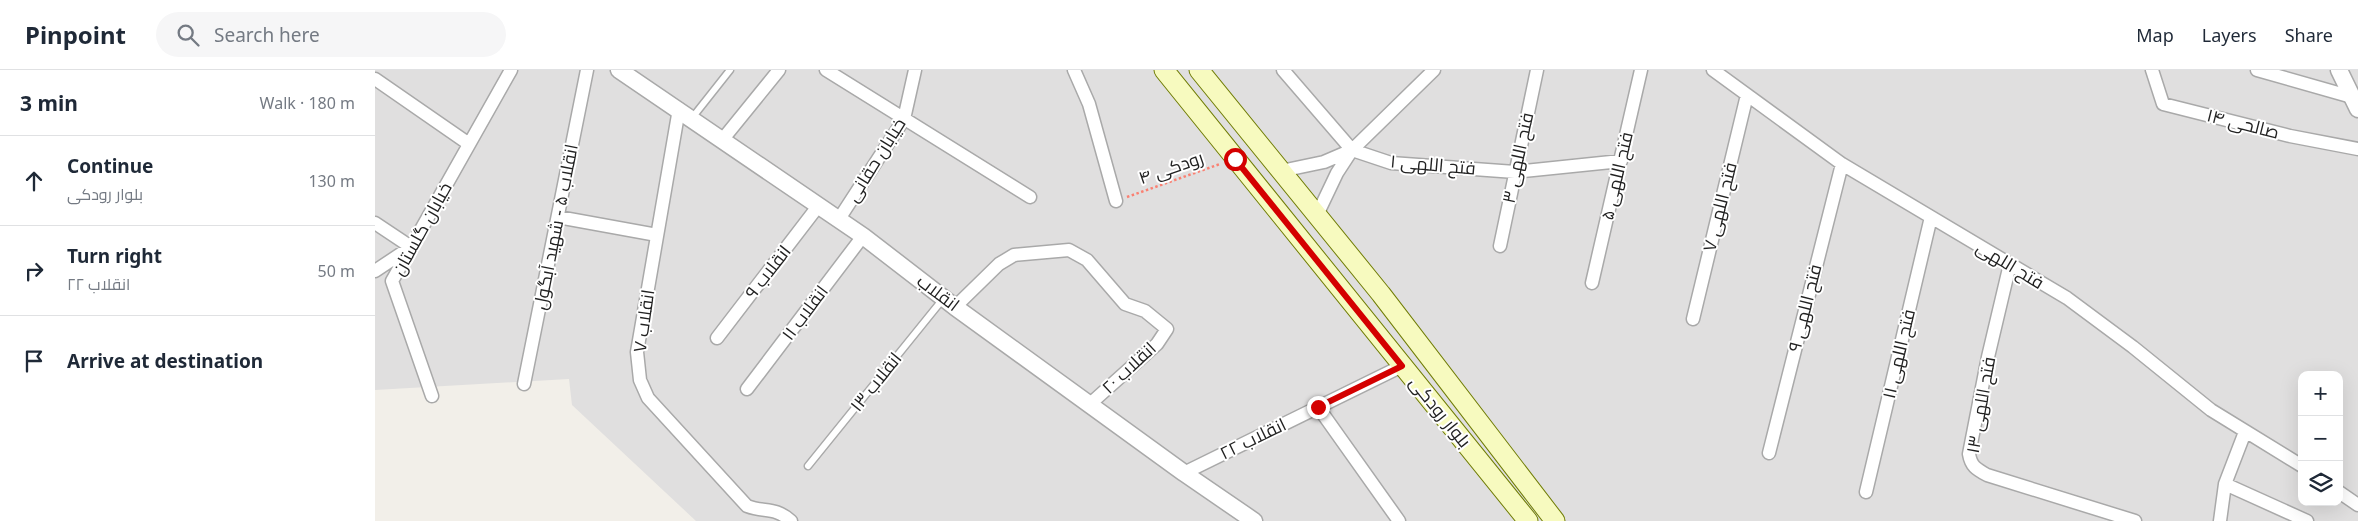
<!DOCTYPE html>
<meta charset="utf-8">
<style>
:root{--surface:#fff;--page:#f6f6f7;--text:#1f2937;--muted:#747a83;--line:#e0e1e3}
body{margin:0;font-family:"Noto Sans",Cairo,sans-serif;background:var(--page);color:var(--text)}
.controls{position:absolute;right:15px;bottom:15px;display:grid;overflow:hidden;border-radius:10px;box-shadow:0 5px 20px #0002}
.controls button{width:45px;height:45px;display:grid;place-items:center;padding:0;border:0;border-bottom:1px solid var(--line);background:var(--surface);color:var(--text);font:25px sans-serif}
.stop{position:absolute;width:15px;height:15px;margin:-11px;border:4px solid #d40000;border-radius:50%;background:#fff}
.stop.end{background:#d40000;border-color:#fff;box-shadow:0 1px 5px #0008}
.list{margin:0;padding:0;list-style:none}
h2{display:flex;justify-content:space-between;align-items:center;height:65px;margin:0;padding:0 20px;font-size:21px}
h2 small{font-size:16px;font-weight:400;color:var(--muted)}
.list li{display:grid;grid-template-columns:32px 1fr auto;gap:15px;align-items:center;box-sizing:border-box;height:90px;padding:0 20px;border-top:1px solid var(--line)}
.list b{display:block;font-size:19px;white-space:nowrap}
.list p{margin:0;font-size:16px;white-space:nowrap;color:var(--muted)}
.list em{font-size:16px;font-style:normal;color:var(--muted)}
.icon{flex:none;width:28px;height:28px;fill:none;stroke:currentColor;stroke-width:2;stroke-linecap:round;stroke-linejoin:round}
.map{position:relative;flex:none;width:1983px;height:451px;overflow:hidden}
header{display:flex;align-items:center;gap:30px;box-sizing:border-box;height:70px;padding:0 25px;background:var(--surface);border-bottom:1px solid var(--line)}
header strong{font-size:24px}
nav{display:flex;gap:28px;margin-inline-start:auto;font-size:18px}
.search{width:350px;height:45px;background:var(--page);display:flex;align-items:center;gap:12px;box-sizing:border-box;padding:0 18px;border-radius:28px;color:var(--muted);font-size:19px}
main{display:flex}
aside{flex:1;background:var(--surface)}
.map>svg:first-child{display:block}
.residential{fill:#e0dfdf;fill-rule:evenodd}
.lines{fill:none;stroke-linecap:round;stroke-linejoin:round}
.service-casing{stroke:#a9a9a9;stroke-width:9}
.minor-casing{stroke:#a9a9a9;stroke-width:15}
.tertiary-casing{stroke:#a9a9a9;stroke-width:19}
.secondary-casing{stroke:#707d05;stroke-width:21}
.path{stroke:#fa8072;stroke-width:2.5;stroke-dasharray:2.5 2.5;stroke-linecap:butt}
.service{stroke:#fff;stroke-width:6}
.minor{stroke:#fff;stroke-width:12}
.tertiary{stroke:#fff;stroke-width:16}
.secondary{stroke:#f7fabf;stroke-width:19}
.route{stroke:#d40000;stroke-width:6}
.labels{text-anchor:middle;stroke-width:4;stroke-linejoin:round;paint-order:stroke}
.street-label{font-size:18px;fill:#222;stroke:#fff}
</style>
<header>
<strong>Pinpoint</strong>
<div class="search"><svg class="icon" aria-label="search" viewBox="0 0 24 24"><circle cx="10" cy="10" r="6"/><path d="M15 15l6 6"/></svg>Search here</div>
<nav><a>Map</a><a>Layers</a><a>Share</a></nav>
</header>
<main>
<aside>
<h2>3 min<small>Walk · 180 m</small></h2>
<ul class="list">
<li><svg class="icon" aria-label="ahead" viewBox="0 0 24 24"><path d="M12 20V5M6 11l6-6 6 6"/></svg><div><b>Continue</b><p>بلوار رودکی</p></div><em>130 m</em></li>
<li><svg class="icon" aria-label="right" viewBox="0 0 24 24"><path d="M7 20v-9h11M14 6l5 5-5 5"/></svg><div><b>Turn right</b><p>انقلاب ۲۲</p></div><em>50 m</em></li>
<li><svg class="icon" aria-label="arrive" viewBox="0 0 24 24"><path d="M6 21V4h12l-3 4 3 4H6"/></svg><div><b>Arrive at destination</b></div></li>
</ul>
</aside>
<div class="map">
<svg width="1983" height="451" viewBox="0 0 1983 451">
<rect width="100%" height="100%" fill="#f2efe9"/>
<path class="residential" d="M0 0H1983V451H321L197 335 194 309 0 320ZM1927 305H1964V432H1927Z"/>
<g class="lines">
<g class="service-casing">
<path id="service" d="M317 48 355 0
M433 396 568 229"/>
</g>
<g class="minor-casing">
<path id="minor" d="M451 0 655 127
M699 0 714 34 741 131
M908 0 977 80
M1338 0 1467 94 1692 228 1758 277 1836 340 1927 396
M1777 0 1788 34 1915 66 1983 79
M1882 0 1977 27
M0 9 94 74
M304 39 262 282 265 310 273 328 372 436C390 443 399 436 416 451
M348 69 404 0
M977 80 1016 93 1140 102 1246 91
M906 101 949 92 977 80
M942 145 962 103 977 80 1059 0
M183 147 282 165
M464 149 529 49 540 0
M0 153 36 177 0 201
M1125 176 1162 0
M1635 194 1613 287 1594 384C1596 396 1601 399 1612 405L1760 451
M1217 213 1266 0
M580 237 624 194 639 185 694 180 712 190 750 234 770 241 792 259 782 274 715 334
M1318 249 1372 25
M342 268 444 135
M149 314 212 0
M372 319 488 166
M57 326 17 211 136 0
M943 337 1024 451
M1394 383 1467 94
M809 403 1027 296
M1850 414 1932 451
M1491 422 1556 147
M1964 422 1983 435
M1845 451 1850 414 1870 362"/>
</g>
<g class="tertiary-casing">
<path id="tertiary" d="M244 0 488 166 580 237 809 403 879 451
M1964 0 1983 39"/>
</g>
<g class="secondary-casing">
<path id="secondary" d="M789 0 1153 451
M824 0 1006 224 1180 451"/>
</g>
<path class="path" d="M752 127 845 94"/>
<use href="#service" class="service"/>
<use href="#minor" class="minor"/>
<use href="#tertiary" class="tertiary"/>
<use href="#secondary" class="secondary"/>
</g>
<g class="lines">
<path class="route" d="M860 89 1027 296 943 337"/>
</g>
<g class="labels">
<g class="street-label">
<text transform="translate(1868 54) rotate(14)" y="6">صالحی ۱۴</text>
<text transform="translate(1143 88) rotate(-78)" y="6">فتح اللهی ۳</text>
<text transform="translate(501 90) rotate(-58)" y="6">خیابان حقانی</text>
<text transform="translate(1058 95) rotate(5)" y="6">فتح اللهی ۱</text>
<text transform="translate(796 98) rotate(-19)" y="6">رودکی ۴</text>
<text transform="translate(1242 106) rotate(-77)" y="6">فتح اللهی ۵</text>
<text transform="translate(1345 137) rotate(-76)" y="6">فتح اللهی ۷</text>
<text transform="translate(181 157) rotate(-79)" y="6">انقلاب ۵ - شهید آبگول</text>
<text transform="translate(47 159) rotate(-61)" y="6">خیابان گلستان</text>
<text transform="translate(1635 195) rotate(31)" y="6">فتح اللهی</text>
<text transform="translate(393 202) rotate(-52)" y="6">انقلاب ۹</text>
<text transform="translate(563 223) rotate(37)" y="6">انقلاب</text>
<text transform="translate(1430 238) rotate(-76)" y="6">فتح اللهی ۹</text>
<text transform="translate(430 243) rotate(-53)" y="6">انقلاب ۱۱</text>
<text transform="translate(269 251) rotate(-82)" y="6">انقلاب ۷</text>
<text transform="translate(1524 284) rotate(-77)" y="6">فتح اللهی ۱۱</text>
<text transform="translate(754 298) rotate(-43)" y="6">انقلاب ۲۰</text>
<text transform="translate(501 312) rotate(-51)" y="6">انقلاب ۱۳</text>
<text transform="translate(1606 335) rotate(-80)" y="6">فتح اللهی ۱۳</text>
<text transform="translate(1065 342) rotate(51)" y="6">بلوار رودکی</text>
<text transform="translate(878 369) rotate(-26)" y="6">انقلاب ۲۲</text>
</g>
</g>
</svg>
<div class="controls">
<button>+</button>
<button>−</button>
<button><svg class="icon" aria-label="layers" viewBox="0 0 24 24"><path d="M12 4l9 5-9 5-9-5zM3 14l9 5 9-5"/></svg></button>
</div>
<div class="stop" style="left:860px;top:89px"></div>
<div class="stop end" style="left:943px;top:337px"></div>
</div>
</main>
